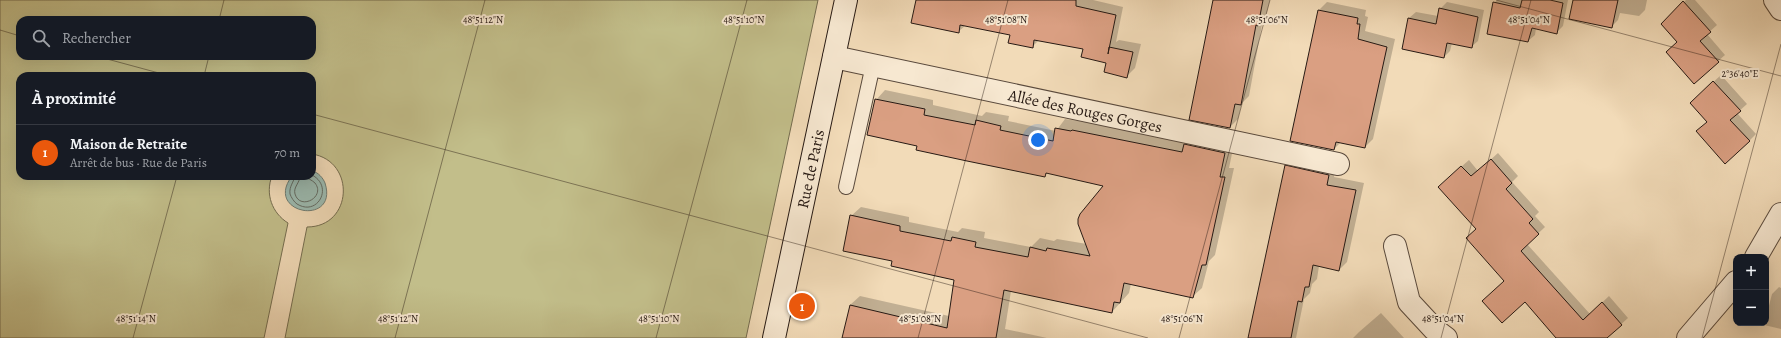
<!DOCTYPE html>
<html lang="fr">
<meta charset="utf-8">
<style>
:root{--surface:#171b24;--page:#242831;--text:#f1f3f6;--muted:#9ea1a6;--line:#363941;--accent:#ea580c}
body{margin:0;font-family:Alegreya,serif;background:var(--page);color:var(--text)}
.controls{position:absolute;right:12px;bottom:12px;display:grid;overflow:hidden;border-radius:8px;box-shadow:0 4px 16px #0002}
.controls button{width:36px;height:36px;display:grid;place-items:center;padding:0;border:0;border-bottom:1px solid var(--line);background:var(--surface);color:var(--text);font:20px sans-serif}
.you{position:absolute;left:1038px;top:140px;width:14px;height:14px;margin:-10px;border:3px solid #fff;border-radius:50%;background:#1a73e8;box-shadow:0 0 0 6px #1a73e833}
.badge{display:grid;place-items:center;width:26px;height:26px;border-radius:50%;background:var(--accent);color:#fff;font-size:13px;font-weight:700}
.pin{position:absolute;translate:-50% -50%;border:2px solid #fff;box-shadow:0 1px 4px #0006}
.list{margin:0;padding:0;list-style:none}
h2{display:flex;justify-content:space-between;align-items:center;height:52px;margin:0;padding:0 16px;font-size:17px}
h2 small{font-size:13px;font-weight:400;color:var(--muted)}
.list li{display:grid;grid-template-columns:26px 1fr auto;gap:12px;align-items:center;box-sizing:border-box;height:56px;padding:0 16px;border-top:1px solid var(--line)}
.list b{display:block;font-size:15px;white-space:nowrap}
.list p{margin:0;font-size:13px;white-space:nowrap;color:var(--muted)}
.list em{font-size:13px;font-style:normal;color:var(--muted)}
.icon{flex:none;width:22px;height:22px;fill:none;stroke:currentColor;stroke-width:2;stroke-linecap:round;stroke-linejoin:round}
.map{position:relative;flex:none;width:1781px;height:338px;overflow:hidden}
.search{position:absolute;background:var(--surface);box-shadow:0 4px 16px #0002;left:16px;top:16px;width:300px;height:44px;display:flex;align-items:center;gap:10px;box-sizing:border-box;padding:0 14px;border-radius:12px;color:var(--muted);font-size:15px}
.panel{position:absolute;background:var(--surface);box-shadow:0 4px 16px #0002;left:16px;top:72px;width:300px;height:108px;border-radius:12px}
.map>svg:first-child{display:block}
.green{fill:#c2be8a;stroke:#746c4f;fill-rule:evenodd}
.water{fill:#9bbbb2;stroke:#6d7b73}
.shadow{fill:#0003}
.lines{fill:none;stroke-linecap:round;stroke-linejoin:round}
.shore{stroke:#616a63;stroke-width:1}
.building{fill:#da9f82;stroke:#271a14}
.lane-casing{stroke:#5a4a3d;stroke-width:16}
.street-casing{stroke:#5a4a3d;stroke-width:24}
.secondary-casing{stroke:#271a14;stroke-width:24}
.lane{stroke:#f7e8d1;stroke-width:14}
.street{stroke:#f7e8d1;stroke-width:22}
.secondary{stroke:#f7e8d1;stroke-width:22}
.ticks{fill:none;stroke:#271a14;stroke-width:1;stroke-opacity:0.45}
.labels{text-anchor:middle;stroke-width:4;stroke-linejoin:round;paint-order:stroke}
.street-label{font-size:16px;fill:#271a14;stroke:#f7e8d1}
.ticks-label{font-size:10px;text-anchor:middle;fill:#271a14;stroke:#f7e8d1;stroke-width:4;stroke-linejoin:round;paint-order:stroke}
</style>
<div class="map">
<svg width="1781" height="338" viewBox="0 0 1781 338">
<rect width="100%" height="100%" fill="#f2dbb8"/>
<filter id="stains"><feTurbulence type="fractalNoise" baseFrequency=".005" numOctaves="4"/><feColorMatrix values="0 0 0 0 .2 0 0 0 0 .09 0 0 0 0 .02 0 0 0 .5 -.17"/></filter>
<radialGradient id="worn" r=".72"><stop offset=".6" stop-color="#630" stop-opacity="0"/><stop offset="1" stop-color="#630" stop-opacity=".3"/></radialGradient>
<path class="green" d="M0 0H818L746 338H285L307 227C353 227 356 161 312 154V76H20V176H272C265 194 272 213 288 223L264 338H0ZM20 20H312V56H20Z"/>
<path class="water" d="M312 171C318 172 323 178 325 183 339 227 263 214 292 176H312Z"/>
<path class="shadow" d="M917 0H1093L1123 7 1116 42 1119 40 1141 44 1135 68 1127 76 1107 62 1084 49 1039 40 1032 47 1011 34 966 25 958 32Z
M1214 0H1270L1266 16 1263 19 1249 96 1242 103 1238 119 1230 127Z
M1497 0H1568L1563 26 1556 33 1536 28 1535 35 1528 41 1494 3Z
M1574 0H1647L1645 10 1639 16 1620 13 1618 20 1611 27Z
M1686 0H1695L1717 25 1707 34 1725 55 1718 61 1678 42 1662 24Z
M1327 2 1366 10 1365 16 1368 17 1365 31 1395 39 1373 139 1365 147 1341 142 1334 149 1319 10Z
M1447 2 1484 10 1478 41 1471 47 1452 43 1450 51 1444 57 1409 18 1416 12 1438 16 1440 9Z
M1721 75 1747 104 1737 113 1756 134 1749 141 1708 121 1698 96Z
M885 90 933 100V105L982 116 986 112 1009 116 1008 121 1056 131 1065 119 1234 144 1229 168H1234L1215 255 1209 261 1202 288 1192 297 1131 284 1129 293 1112 312 1011 291 1005 329 1047 338H843L850 305 860 296 949 316 955 279 893 261 851 216 861 207 909 217V222L958 232 962 228 985 232 984 238 1031 247 1040 238 1054 241 1057 239 1087 244 1105 185 1048 172 1045 175 918 145 876 100Z
M1498 153 1518 176 1512 182 1539 212 1535 216 1545 227 1527 244 1590 314 1609 296 1628 318 1606 338H1557L1525 301 1505 281 1476 229 1446 180 1469 160 1478 171Z
M1293 158 1336 167 1334 177 1364 183 1347 262 1339 270 1319 266 1317 279 1312 284 1310 293 1304 299 1296 338H1249L1286 166Z
M1779 287 1781 288V329L1764 325 1772 294Z
M1381 313 1404 338H1353L1359 332Z"/>
<g class="lines">
<path class="shore" d="M295 176C294 182 289 186 290 194 291 197 294 202 297 204 318 217 334 186 312 175
M300 176C300 183 293 187 295 194 300 211 326 197 315 183 312 180 308 179 305 176"/>
</g>
<path class="building" d="M916 0H1076V6L1116 15 1108 54 1109 47 1133 52 1127 78 1104 72 1106 63 1081 57 1083 49 1034 40 1033 48 1008 43 1010 35 960 25 959 33 911 23Z
M1213 0H1263L1258 26 1256 25 1241 105 1235 104 1230 128 1189 120Z
M1522 0H1550L1563 3 1557 34 1532 28 1528 42 1487 34 1493 2 1520 8Z
M1573 0H1618L1612 28 1569 19Z
M1683 1 1711 32 1700 41 1719 62 1694 84 1666 52 1677 42 1661 24Z
M1439 8 1478 17 1472 48 1447 43 1444 58 1402 49 1408 18 1436 24Z
M1318 10 1358 18 1357 24H1360L1358 39 1387 47 1365 148 1336 142 1334 150 1290 141Z
M1713 81 1741 111 1730 120 1750 141 1725 164 1696 131 1707 122 1690 103Z
M875 99 925 109 924 115 975 125 976 120 1001 126 1000 130 1053 141 1055 128 1071 131 1072 130 1182 152 1184 144 1225 153 1220 177H1225L1206 265H1202L1193 298 1124 283 1120 303 1114 302 1112 313 1004 290 996 338H842L850 305 947 328 954 280 891 266 892 261 843 251 850 215 900 226V231L951 241 952 237 976 242 975 247 1028 257 1030 247 1046 251 1047 248 1090 256 1078 224V219L1080 214 1103 186 1046 173 1045 177 967 161 916 150 917 146 867 135Z
M1491 159 1512 183 1506 189 1533 219 1529 223 1539 234 1521 251 1583 320 1602 302 1622 325 1607 338H1556L1525 302 1502 323 1482 301 1504 281 1466 238 1476 229 1438 187 1461 166 1471 176Z
M1285 165 1329 175 1327 185 1356 190 1339 271 1313 265 1309 287H1305L1302 302 1298 301 1291 338H1248Z"/>
<g class="lines">
<g class="lane-casing">
<path id="lane" d="M846 187 873 65"/>
</g>
<g class="street-casing">
<g id="street">
<path d="M1775 0 1781 9"/>
<path id="s1" d="M834 57 1338 164"/>
<path d="M1395 246 1409 302 1434 329 1446 338"/>
<path d="M1756 257 1781 214"/>
<path d="M1688 338 1736 282"/>
</g>
</g>
<g class="secondary-casing">
<g id="secondary">
<path id="s2" d="M774 338 846 0"/>
</g>
</g>
<use href="#lane" class="lane"/>
<use href="#street" class="street"/>
<use href="#secondary" class="secondary"/>
</g>
<path class="ticks" d="M1496 0 1781 76M219 20 224 0M0 30 20 36M96 56 170 76M204 76 209 56M312 114 1148 338M133 338 177 176M395 338 485 0M656 338 747 0M918 338 1008 0M1179 338 1270 0M1441 338 1531 0M1702 338 1781 44"/>
<g class="labels">
<g class="street-label">
<text dy="6" stroke="none"><textPath href="#s1" startOffset="257">Allée des Rouges Gorges</textPath></text>
<text dy="6" stroke="none"><textPath href="#s2" startOffset="173">Rue de Paris</textPath></text>
</g>
</g>
<g class="ticks-label">
<text x="483" y="23">48°51'12"N</text>
<text x="744" y="23">48°51'10"N</text>
<text x="1006" y="23">48°51'08"N</text>
<text x="1267" y="23">48°51'06"N</text>
<text x="1529" y="23">48°51'04"N</text>
<text x="1740" y="77">2°36'40"E</text>
<text x="136" y="322">48°51'14"N</text>
<text x="398" y="322">48°51'12"N</text>
<text x="659" y="322">48°51'10"N</text>
<text x="920" y="322">48°51'08"N</text>
<text x="1182" y="322">48°51'06"N</text>
<text x="1443" y="322">48°51'04"N</text>
</g>
<rect width="100%" height="100%" filter="url(#stains)"/>
<rect width="100%" height="100%" fill="url(#worn)"/>
</svg>
<div class="controls">
<button>+</button>
<button>−</button>
</div>
<div class="you"></div>
<div class="pin badge" style="left:802px;top:306px">1</div>
<div class="search"><svg class="icon" aria-label="search" viewBox="0 0 24 24"><circle cx="10" cy="10" r="6"/><path d="M15 15l6 6"/></svg>Rechercher</div>
<section class="panel">
<h2>À proximité<small></small></h2>
<ul class="list">
<li><span class="badge">1</span><div><b>Maison de Retraite</b><p>Arrêt de bus · Rue de Paris</p></div><em>70 m</em></li>
</ul>
</section>
</div>
